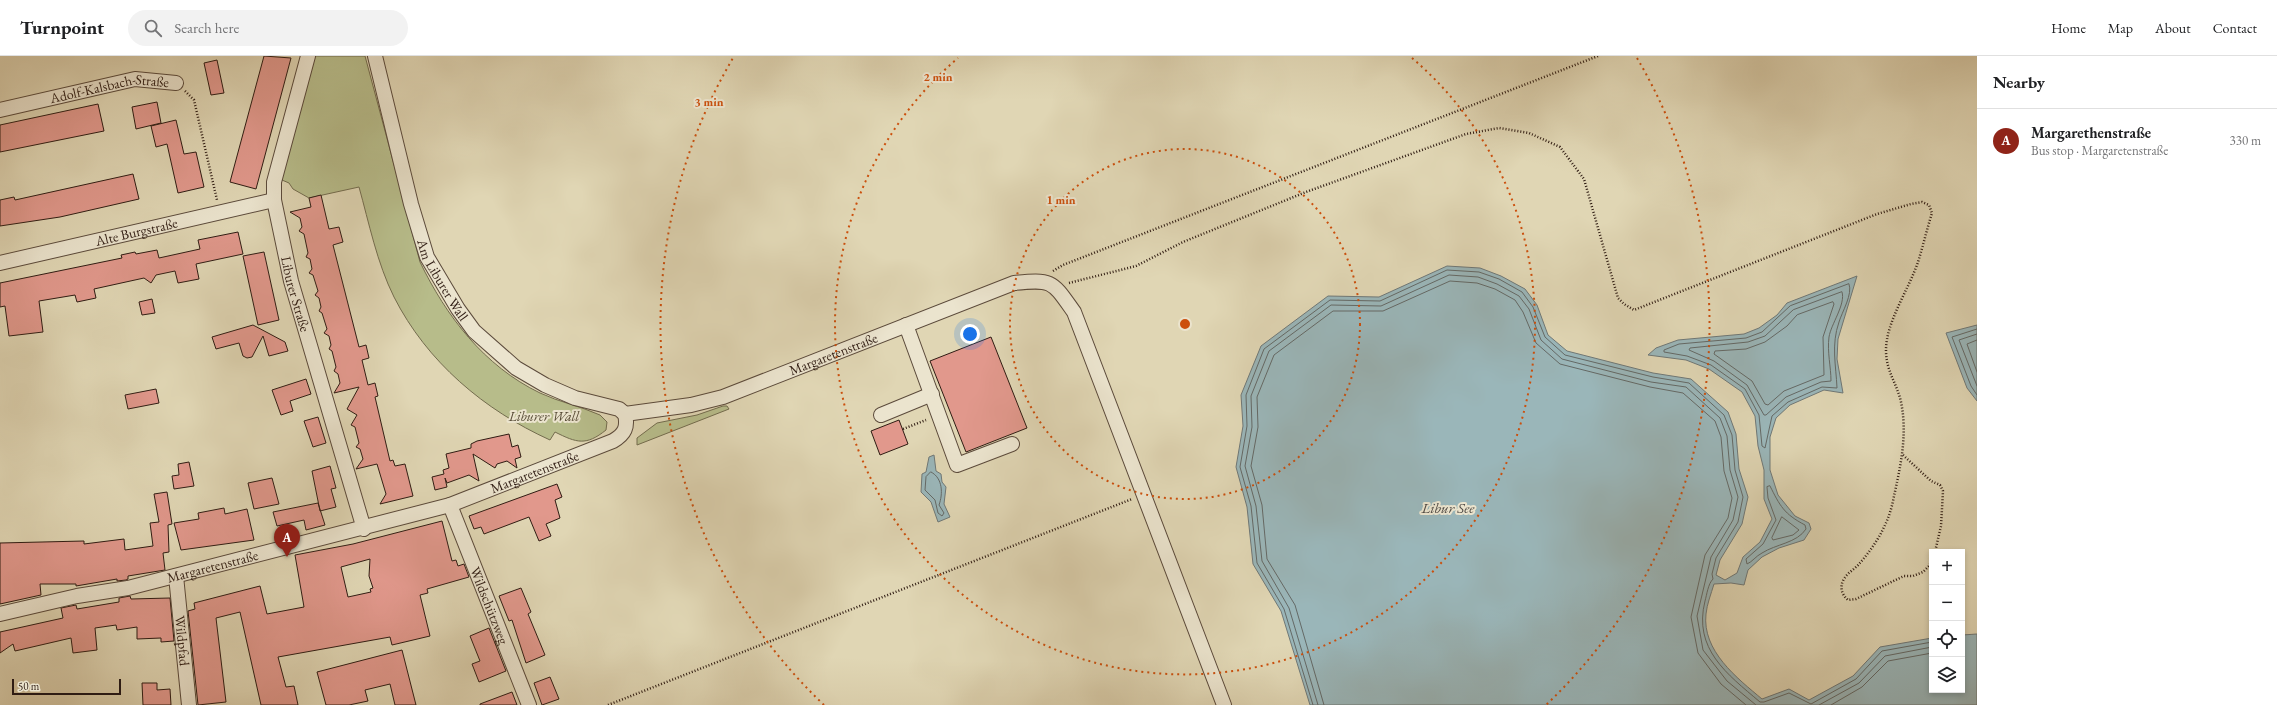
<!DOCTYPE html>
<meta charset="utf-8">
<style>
:root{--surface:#fff;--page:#f2f2f2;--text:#202124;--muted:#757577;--line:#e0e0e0;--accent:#8f2418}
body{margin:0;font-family:"EB Garamond",serif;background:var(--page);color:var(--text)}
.controls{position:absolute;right:12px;bottom:12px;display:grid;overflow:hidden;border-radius:0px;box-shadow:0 2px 6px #0003}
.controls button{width:36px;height:36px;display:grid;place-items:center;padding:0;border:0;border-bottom:1px solid var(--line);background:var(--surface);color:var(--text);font:20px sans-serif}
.scale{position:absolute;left:12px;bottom:10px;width:109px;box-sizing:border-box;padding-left:4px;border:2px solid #2f1c13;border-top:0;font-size:11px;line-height:14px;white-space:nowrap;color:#2f1c13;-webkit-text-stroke:3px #ebe4ce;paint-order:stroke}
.you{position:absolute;left:970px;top:278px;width:14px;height:14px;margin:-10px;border:3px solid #fff;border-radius:50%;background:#1a73e8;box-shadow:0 0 0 6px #1a73e833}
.badge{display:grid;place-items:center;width:26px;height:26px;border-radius:50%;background:var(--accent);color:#fff;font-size:13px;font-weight:700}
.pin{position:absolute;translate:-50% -33px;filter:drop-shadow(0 1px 2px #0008)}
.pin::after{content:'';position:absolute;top:21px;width:14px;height:12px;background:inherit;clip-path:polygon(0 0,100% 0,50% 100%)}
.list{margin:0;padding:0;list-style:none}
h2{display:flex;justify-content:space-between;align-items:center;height:52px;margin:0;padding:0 16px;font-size:17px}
h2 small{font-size:13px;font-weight:400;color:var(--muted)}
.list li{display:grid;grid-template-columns:26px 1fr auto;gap:12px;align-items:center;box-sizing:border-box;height:64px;padding:0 16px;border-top:1px solid var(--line)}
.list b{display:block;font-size:15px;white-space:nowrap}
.list p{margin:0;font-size:13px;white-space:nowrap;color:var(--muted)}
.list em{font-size:13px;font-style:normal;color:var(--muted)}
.icon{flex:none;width:22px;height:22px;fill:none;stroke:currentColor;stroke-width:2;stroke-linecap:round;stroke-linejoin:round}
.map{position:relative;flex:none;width:1977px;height:649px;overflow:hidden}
header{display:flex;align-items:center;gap:24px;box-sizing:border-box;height:56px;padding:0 20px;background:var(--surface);border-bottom:1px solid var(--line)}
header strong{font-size:19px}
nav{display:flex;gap:22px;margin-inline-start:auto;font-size:14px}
.search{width:280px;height:36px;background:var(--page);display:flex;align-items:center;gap:10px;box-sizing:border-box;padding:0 14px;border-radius:22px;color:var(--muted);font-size:15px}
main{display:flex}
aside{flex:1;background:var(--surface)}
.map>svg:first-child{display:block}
.green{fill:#b7bc8a;stroke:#736c4e}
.water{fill:#9ab6b9;stroke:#6f7877}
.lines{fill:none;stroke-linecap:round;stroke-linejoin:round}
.shore{stroke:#646966;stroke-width:1}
.building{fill:#e1988c;stroke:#2f1c13;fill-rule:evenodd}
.minor-casing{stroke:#5b4a3b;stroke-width:16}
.path{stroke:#2f1c13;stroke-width:2.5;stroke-dasharray:1 2;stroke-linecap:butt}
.minor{stroke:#ebe4ce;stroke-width:14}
.ring{fill:none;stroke:#cc500d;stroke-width:2;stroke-dasharray:2 4}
.labels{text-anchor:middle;stroke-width:4;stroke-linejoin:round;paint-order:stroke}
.street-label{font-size:14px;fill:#2f1c13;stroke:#ebe4ce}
.park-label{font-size:14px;font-style:italic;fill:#584c37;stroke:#ebe4ce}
.water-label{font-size:15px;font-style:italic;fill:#4f4a45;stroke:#ebe4ce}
.centre{fill:#cc500d;stroke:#ebe4ce;stroke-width:2}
.ring-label{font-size:12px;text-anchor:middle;font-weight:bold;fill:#cc500d;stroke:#ebe4ce;stroke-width:4;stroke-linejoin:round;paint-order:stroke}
</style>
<header>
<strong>Turnpoint</strong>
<div class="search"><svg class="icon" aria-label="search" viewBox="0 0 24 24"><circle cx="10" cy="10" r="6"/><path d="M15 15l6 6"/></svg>Search here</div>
<nav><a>Home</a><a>Map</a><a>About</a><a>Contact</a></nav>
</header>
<main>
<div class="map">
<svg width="1977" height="649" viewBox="0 0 1977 649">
<rect width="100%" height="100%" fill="#e0d6b4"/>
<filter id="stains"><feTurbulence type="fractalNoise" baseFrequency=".005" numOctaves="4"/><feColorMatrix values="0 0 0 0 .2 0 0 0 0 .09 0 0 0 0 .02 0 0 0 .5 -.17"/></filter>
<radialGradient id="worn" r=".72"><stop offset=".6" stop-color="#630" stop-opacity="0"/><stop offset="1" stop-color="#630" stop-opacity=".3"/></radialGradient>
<path class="green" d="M314 0H365L420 206C446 260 484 310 540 337 559 346 580 350 600 359L607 366 606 374C586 390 577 387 555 376L550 384C484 354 427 306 394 241 377 207 369 167 359 131L309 142 293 133 289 127 282 124V118Z
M723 350H727L729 353 637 389V382L657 367 697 359Z"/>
<path class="water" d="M1447 210 1480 212 1501 220 1525 233 1537 249 1548 279 1567 295 1653 317 1691 323 1728 356 1736 378 1739 413 1748 441 1742 468 1720 504 1716 519 1725 524 1737 517 1743 501 1760 486 1772 463 1764 443V414L1758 390 1755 360 1742 336 1709 313 1686 304 1648 299 1656 292 1678 284 1744 278 1759 272 1777 259 1787 247 1857 220 1838 283 1837 303 1843 337 1824 334 1790 349 1776 362 1770 381V414L1778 439 1795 460 1809 467 1811 473 1804 484 1779 492 1762 501 1748 514 1744 529 1731 527 1714 528C1711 538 1707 548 1706 558 1702 595 1737 622 1762 643L1789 633 1809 644 1853 620 1880 591 1932 582V634H1962V579L1977 578V649H1310L1281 555 1253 508 1247 451 1236 411 1243 370 1241 339 1261 290 1328 240 1379 241Z
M1977 269V345L1967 332 1946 277Z
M934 399 936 415 941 418 942 426 946 431 944 448 950 461 938 466 931 446 921 436 922 418 926 416 929 401Z"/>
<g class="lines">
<path class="shore" d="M1849 228C1853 238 1842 256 1839 266 1831 289 1836 309 1837 332L1822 331 1788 346 1772 360 1765 392 1762 390 1759 359 1745 333 1711 309 1687 300 1664 296V294L1679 288 1746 282 1762 276 1790 250Z
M1842 236C1846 248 1831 268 1829 281 1827 296 1831 311 1831 325L1821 326 1786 341 1766 359H1764L1747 329 1714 305 1689 294 1690 292 1748 286 1765 280 1793 254Z
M1833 246 1834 248 1823 281 1824 319 1784 335 1768 349 1765 348 1752 325 1714 298 1715 295 1746 293 1765 286 1787 270 1797 259Z
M1977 273 1952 281 1971 330 1977 339
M1977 278 1959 284 1977 330
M1977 284 1967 288 1977 316
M931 416C943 422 943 438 939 449L944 457 942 460 938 457 935 444 925 434 926 421Z
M1770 430C1780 450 1784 458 1805 469L1806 473C1797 487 1776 488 1762 497 1756 500 1752 506 1747 508L1746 503 1763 488 1776 464 1768 442 1767 431Z
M1782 461 1799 474 1793 479 1773 484 1772 482Z
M1313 649 1284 553 1257 507 1251 450 1240 411 1247 370 1246 339 1264 293 1330 244 1380 245 1447 214 1479 216 1499 223 1522 236 1533 251 1545 281 1565 299 1653 321 1689 327 1724 359 1732 379 1735 414 1743 441 1738 466 1716 502 1712 518 1713 523C1708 528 1707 538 1705 545 1693 593 1727 618 1760 646H1764L1789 637 1811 648 1856 623 1882 595 1932 586
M1318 649 1289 552 1262 505 1256 450 1245 410 1252 371 1251 340 1269 295 1331 249 1381 250 1449 219 1478 221 1497 228 1519 240 1529 253 1541 284 1562 303 1651 326 1686 331 1720 362 1727 380 1730 414 1738 441 1733 464 1711 501 1697 560 1703 594 1727 625 1756 649
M1324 649 1295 549 1267 503 1262 449 1251 410 1258 371 1257 341 1274 299 1333 255H1383L1450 225 1477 227 1495 233 1515 244 1523 256 1536 287 1560 308 1650 331 1683 337 1715 365 1721 381 1724 415 1732 442 1728 462 1705 499 1691 561 1698 597 1721 628 1746 649
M1819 649 1859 627 1885 600 1932 591
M1831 649 1862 631 1888 605 1932 597"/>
</g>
<path class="building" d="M264 0 291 2 256 133 230 126Z
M217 4 224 37 211 39 204 7Z
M157 46 161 67 136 73 132 51Z
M98 48 104 75 0 96V69Z
M176 64 184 98 196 96 204 131 178 137 167 88 156 91 151 70Z
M133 118 139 143 60 161 0 170V144L14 141 15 144Z
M321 139 329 173 339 171 343 186 333 189 359 291 366 289 369 302 362 304 368 329 375 327 378 340 375 341 390 405 393 404 395 410 405 408 413 440 380 448 386 438 377 408 356 413 363 403 360 393 356 391 359 387 355 371 351 369 357 359 347 353 359 331 334 337 340 327 338 318 334 315 336 311 332 295 329 293 331 289 329 280 324 277 327 273 322 257 319 255 321 251 319 242 315 239 318 235 313 219 309 217 312 213 310 203 306 201 308 197 304 178 299 175 302 171 300 162 290 156 311 151 309 142Z
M238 176 243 198 196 208 199 223 178 227 175 215 156 219 151 227 144 222 94 233 96 242 77 246 75 239 39 245 43 276 9 280 5 250 0 251V227L122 202 121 199 135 196 136 198 157 194 159 202 200 193 198 184Z
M264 196 279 264 258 269 243 200Z
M152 243 155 257 142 259 139 246Z
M253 269 285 286 288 295 269 300 263 280 252 301 247 302 243 300 239 287 216 293 212 281Z
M991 281 1027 372 966 396 930 305Z
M306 323 311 338 290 345 293 355 281 359 272 334Z
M156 333 159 347 128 353 125 339Z
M318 361 326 387 313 391 304 365Z
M899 364 908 388 880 399 871 375Z
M509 378 512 391 518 389 521 401 515 403 517 412 507 405 497 408 495 412 473 398 479 425 469 419 447 427 445 422 447 431 435 434 432 421 444 418 443 414 449 412 446 398 471 392V388L477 385Z
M189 406 194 430 174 433 172 420 179 419 178 408Z
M330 410 336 432 331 433 336 451 320 455 312 415Z
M272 422 279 448 254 453 248 427Z
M557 428 562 441 555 444 560 462 546 468 551 480 539 485 529 461 484 478 481 471 474 473 469 460Z
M167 436 172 468 168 469 169 496 163 497 165 514 128 520V523L126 524 117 525V523L76 530V528H40L41 539 0 548V487L84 485V488L124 483 125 494 153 490 150 467 159 466 154 438Z
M318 447 325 469 306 474 304 464 277 470 273 456Z
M224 452 225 458 247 453 254 484 181 494 174 467 199 463 198 457Z
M442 465 452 505 456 504 458 510 464 508 469 521 427 533 428 537 420 539 430 580 392 589 390 581 278 601 286 631 294 630 298 649H261L240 556 216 562 226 646 198 649 188 555 195 553 194 547 260 530 267 558 304 551 295 499 353 488ZM370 503 369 520 373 532 370 533 371 536 348 541 341 511Z
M521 532 531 556 528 558 545 599 526 607 512 564 509 565 499 540Z
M130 540 131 543 170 542 174 585 161 586V582L137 583V571L117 574 116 569 95 572 97 594 73 597 71 582 15 595 13 588 0 597V576L63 562 61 552 76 549 77 553 119 546V542Z
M489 572 506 615 479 626 472 608 480 605 470 580Z
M402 594 416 649H395L390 628 365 634 368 645 349 649H326L317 616Z
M550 621 559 643 542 649 534 627Z
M142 627H157V634L170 633 171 649H143Z
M512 636 517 649H480V648Z"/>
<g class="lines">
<g class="minor-casing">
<g id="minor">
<path id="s1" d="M308 0 274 126V144L291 225 364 473"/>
<path id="s2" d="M375 0 411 148 427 201 458 253 474 275 516 312 545 329 575 342 619 353 625 358"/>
<path id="s3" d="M0 54 135 23 176 27"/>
<path id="s4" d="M0 207 274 144"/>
<path d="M906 269 957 409 1012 388"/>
<path id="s5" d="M625 358 691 349 723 341 1014 227C1053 223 1052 225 1074 256L1224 649"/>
<path d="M881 359 932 338"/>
<path id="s6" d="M450 449 529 649"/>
<path id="s7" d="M176 520 189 649"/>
<path id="s8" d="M0 558 77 540 128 532 450 449 613 385C625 378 628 371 625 358"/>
</g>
</g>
<path class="path" d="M185 35 194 44 217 144
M1053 215 1063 209 1598 0
M1069 227 1136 210 1183 186 1306 136 1466 78 1499 72 1529 77 1560 91 1584 123 1618 242 1624 248 1634 254 1877 158 1911 148 1922 146 1929 149 1932 157C1927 173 1923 190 1918 206 1909 233 1886 266 1886 294 1886 316 1897 327 1901 346 1908 380 1900 412 1893 445 1888 469 1875 490 1859 508 1855 513 1847 517 1844 523 1839 531 1842 539 1848 544L1856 543 1904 520H1913L1923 516 1929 510 1932 504
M903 373 926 364
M1903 399 1931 425 1940 429 1943 435 1941 470 1935 496
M608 649 1132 443"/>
<use href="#minor" class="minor"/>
</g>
<g class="ring">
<circle cx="1185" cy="268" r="175"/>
<path d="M1412 2A350 350 0 1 1 958 2"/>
<path d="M824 649A525 525 0 0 1 733 2M1637 2A525 525 0 0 1 1546 649"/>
</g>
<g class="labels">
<g class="street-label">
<text dy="5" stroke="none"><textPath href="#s3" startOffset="112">Adolf-Kalsbach-Straße</textPath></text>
<text dy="5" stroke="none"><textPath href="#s4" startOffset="140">Alte Burgstraße</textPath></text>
<text dy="5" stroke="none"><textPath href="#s2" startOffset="235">Am Liburer Wall</textPath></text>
<text dy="5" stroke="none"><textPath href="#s1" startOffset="245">Liburer Straße</textPath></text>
<text dy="5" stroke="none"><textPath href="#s5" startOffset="218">Margaretenstraße</textPath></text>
<text dy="5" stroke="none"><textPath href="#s8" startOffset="554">Margaretenstraße</textPath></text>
<text dy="5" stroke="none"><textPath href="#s8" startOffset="218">Margaretenstraße</textPath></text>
<text dy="5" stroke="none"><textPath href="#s6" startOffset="108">Wildschützweg</textPath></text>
<text dy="5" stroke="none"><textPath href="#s7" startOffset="65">Wildpfad</textPath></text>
</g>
<g class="park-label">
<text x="544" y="365">Liburer Wall</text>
</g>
<g class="water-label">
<text x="1448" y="457">Libur See</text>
</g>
</g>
<circle cx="1185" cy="268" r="6" class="centre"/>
<g class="ring-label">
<text x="938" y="25">2 min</text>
<text x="709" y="50">3 min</text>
<text x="1061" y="148">1 min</text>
</g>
<rect width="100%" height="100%" filter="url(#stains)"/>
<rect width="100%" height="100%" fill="url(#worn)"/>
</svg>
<div class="controls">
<button>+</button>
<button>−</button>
<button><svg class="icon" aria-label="locate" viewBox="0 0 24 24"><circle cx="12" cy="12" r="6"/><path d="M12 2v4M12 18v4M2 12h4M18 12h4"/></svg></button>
<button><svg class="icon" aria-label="layers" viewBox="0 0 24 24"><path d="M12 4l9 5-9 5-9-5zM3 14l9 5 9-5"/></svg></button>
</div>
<div class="scale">50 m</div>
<div class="you"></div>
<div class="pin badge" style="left:287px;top:501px">A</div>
</div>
<aside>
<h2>Nearby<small></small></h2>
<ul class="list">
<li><span class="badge">A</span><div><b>Margarethenstraße</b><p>Bus stop · Margaretenstraße</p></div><em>330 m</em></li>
</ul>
</aside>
</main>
